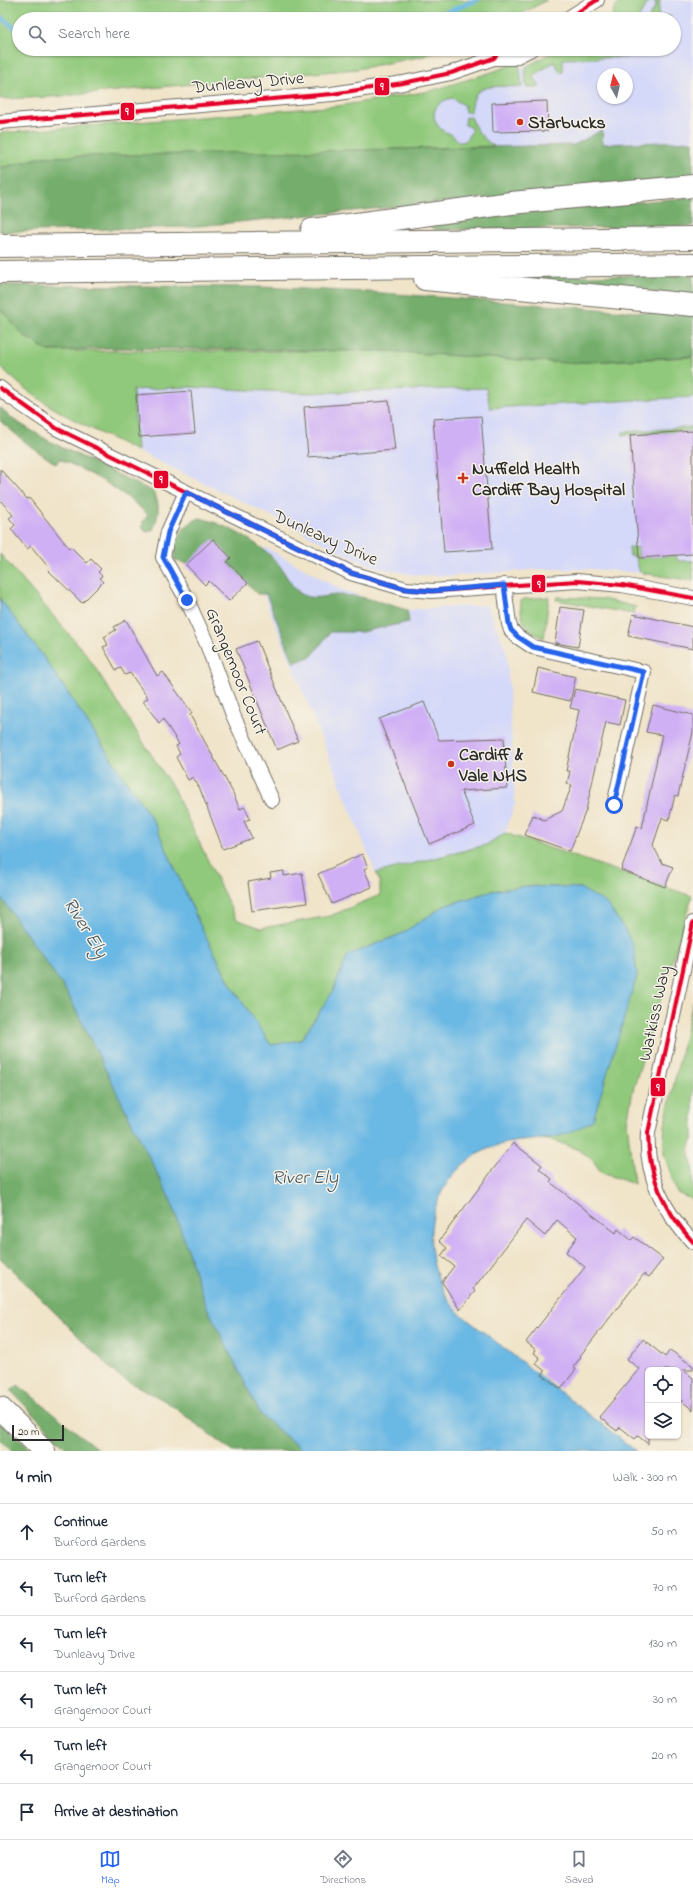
<!DOCTYPE html>
<meta charset="utf-8">
<style>
:root{--surface:#fff;--page:#f2f2f3;--text:#1f2937;--muted:#747a83;--line:#e0e1e3;--accent:#2563eb}
body{margin:0;font-family:"Indie Flower",sans-serif;background:var(--page);color:var(--text)}
.controls{position:absolute;right:12px;bottom:12px;display:grid;overflow:hidden;border-radius:6px;box-shadow:0 1px 3px #0004}
.controls button{width:36px;height:36px;display:grid;place-items:center;padding:0;border:0;border-bottom:1px solid var(--line);background:var(--surface);color:var(--text);font:20px sans-serif}
.compass{position:absolute;left:597px;top:68px;width:36px;height:36px;border-radius:50%;background:var(--surface);box-shadow:0 1px 3px #0004;rotate:352deg}
.scale{position:absolute;left:12px;bottom:10px;width:52px;box-sizing:border-box;padding-left:4px;border:2px solid #2b2b2b;border-top:0;font-size:11px;line-height:14px;white-space:nowrap;color:#2b2b2b;-webkit-text-stroke:3px #f7f3e8;paint-order:stroke}
.stop{position:absolute;width:12px;height:12px;margin:-9px;border:3px solid #2563eb;border-radius:50%;background:#fff}
.stop.end{background:#2563eb;border-color:#fff;box-shadow:0 1px 4px #0008}
.list{margin:0;padding:0;list-style:none}
h2{display:flex;justify-content:space-between;align-items:center;height:52px;margin:0;padding:0 16px;font-size:17px}
h2 small{font-size:13px;font-weight:400;color:var(--muted)}
.list li{display:grid;grid-template-columns:26px 1fr auto;gap:12px;align-items:center;box-sizing:border-box;height:56px;padding:0 16px;border-top:1px solid var(--line)}
.list b{display:block;font-size:15px;white-space:nowrap}
.list p{margin:0;font-size:13px;white-space:nowrap;color:var(--muted)}
.list em{font-size:13px;font-style:normal;color:var(--muted)}
.icon{flex:none;width:22px;height:22px;fill:none;stroke:currentColor;stroke-width:2;stroke-linecap:round;stroke-linejoin:round}
.map{position:relative;flex:none;width:693px;height:1451px;overflow:hidden}
.search{position:absolute;background:var(--surface);box-shadow:0 1px 3px #0004;left:12px;right:12px;top:12px;height:44px;display:flex;align-items:center;gap:10px;box-sizing:border-box;padding:0 14px;border-radius:22px;color:var(--muted);font-size:15px}
.sheet{height:388px;background:var(--surface)}
nav{display:flex;justify-content:space-around;align-items:center;box-sizing:border-box;height:56px;border-top:1px solid var(--line);background:var(--surface);font-size:11px;color:var(--muted)}
nav a{display:grid;justify-items:center;gap:2px}
nav .on{color:var(--accent)}
.map>svg:first-child{display:block}
.built{fill:#d4d8f9;fill-rule:evenodd}
.green{fill:#91c97c;stroke:#5e7a54}
.forest{fill:#74ad6c;stroke:#506c4c}
.water{fill:#6bb8e4;stroke:#4b7288}
.lines{fill:none;stroke-linecap:round;stroke-linejoin:round}
.stream{stroke:#6bb8e4;stroke-width:5}
.building{fill:#d0b0f5}
.minor-casing{stroke:#706c62;stroke-width:16}
.primary-casing{stroke:#706c62;stroke-width:24}
.minor{stroke:#fff;stroke-width:14}
.primary{stroke:#fff;stroke-width:22}
.bus-1-casing{stroke:#f7f3e8;stroke-width:7}
.bus-1{stroke:#e4002b;stroke-width:4}
.route{stroke:#2563eb;stroke-width:5}
.poi-dot{fill:#c8321e;stroke:#f7f3e8;stroke-width:1.5}
.labels{text-anchor:middle;stroke-width:3;stroke-linejoin:round;paint-order:stroke}
.street-label{font-size:18px;fill:#2b2b2b;stroke:#f7f3e8}
.poi-label{font-size:18px;font-weight:bold;fill:#2b2b2b;stroke:#f7f3e8;text-anchor:start}
.water-label{font-size:19px;font-style:italic;fill:#3e5562;stroke:#f7f3e8}
.line-badge{stroke:#f7f3e8;stroke-width:1.5}
.badge-label{font-size:11px;text-anchor:middle;font-weight:bold;fill:#fff}
</style>
<div class="map">
<svg width="693" height="1451" viewBox="0 0 693 1451">
<rect width="100%" height="100%" fill="#f7f3e8"/>
<filter id="ink" filterUnits="userSpaceOnUse"><feTurbulence type="fractalNoise" baseFrequency=".025" numOctaves="2"/><feDisplacementMap in="SourceGraphic" scale="8" xChannelSelector="R" yChannelSelector="G"/><feConvolveMatrix kernelMatrix="1 2 1 2 8 2 1 2 1" color-interpolation-filters="sRGB"/></filter>
<filter id="wash" filterUnits="userSpaceOnUse"><feTurbulence type="fractalNoise" baseFrequency=".012" numOctaves="4" result="noise"/><feDisplacementMap in="SourceGraphic" scale="16" xChannelSelector="R" yChannelSelector="G"/><feGaussianBlur stdDeviation="0.9" result="paint"/><feColorMatrix in="noise" values="0 0 0 0 0 0 0 0 0 0 0 0 0 0 0 0 0 1.4 0 .05"/><feComposite in="paint" operator="in"/></filter>
<g filter="url(#wash)">
<rect width="100%" height="100%" fill="#f0e4c9"/>
<path class="built" d="M624 0H693V141L602 144V130L574 145 442 148 428 128 430 91 489 73 517 63 521 68 559 49H674V19H613L612 13 616 5ZM603 74H627V98H603Z
M187 387 305 393 486 388 490 407 693 395V581L642 573 592 569H543L449 576 415 575 379 568 352 558 270 515 137 451 132 390Z
M265 547 340 589 380 603 407 610 487 605 507 653 515 804 505 833 486 845 376 873 260 586Z"/>
<path class="green" d="M0 0H547L512 19H19V49H445L424 56 357 69 51 97 2 99H0Z
M624 0H649L638 19H613C611 9 616 5 624 0Z
M651 0H660L658 16H671L670 19H648L657 4Z
M559 49H601L627 55V57L563 59V72L561 73 554 62 533 76 540 87H526L525 69 527 66Z
M517 63 520 68 522 87C508 87 485 83 476 94 472 100 473 106 470 112H465L464 105 452 98C437 101 428 113 439 127 445 135 451 130 458 142H464L472 131 470 127 465 125 466 117 471 116C474 129 483 139 494 146L224 154 43 157 0 168V133L338 106 430 91 489 73Z
M0 309 23 335 48 351H383L567 363 693 357V397L490 408 486 388 305 393 187 387 133 390 137 451C85 425 41 408 0 366Z
M693 427V431L623 435V432Z
M629 547 639 548V558L676 555 678 561H693V581L642 573 639 570 635 556H630Z
M0 554 87 655 143 742 173 788 236 919 261 928 330 916 380 895V882L376 873 486 845 505 833 692 896 633 1090 627 1122 634 1184 602 1173 591 1158 575 1148 555 1141 541 1139 566 1134 637 977 634 948 625 930 580 888 528 886 492 891 444 906 401 934 348 955 333 991 301 1040 271 1046 231 985 200 925 154 822 45 659 0 599Z
M549 597 544 638C527 632 519 620 521 601L524 599Z
M557 597 603 599 636 607 633 614 556 600Z
M693 1001V1139L689 1149 693 1173V1200L677 1193 664 1154V1135L666 1118Z"/>
<path class="forest" d="M602 130 603 144 693 141V178L188 227 0 232V168L43 157 574 145Z
M693 197V226L436 230 430 226 433 221Z
M693 275V295L513 282 516 276Z
M0 285 260 287 369 292 693 316V356L567 363 383 351 111 348 48 351 23 335 0 309Z
M0 407 14 420 49 441 152 491C162 503 158 518 153 530L146 532 142 528 143 521 148 515C119 488 96 476 60 459L56 464 30 446 0 421Z
M200 518C224 523 266 546 280 566 286 575 291 586 300 593 310 601 324 596 335 595 360 594 383 603 407 610L409 622 361 632H330L312 656 294 663 266 594H257L226 562 188 564 175 560C171 541 183 524 200 518Z
M0 896 67 992 172 1203 206 1305 261 1415 303 1451H232L167 1402 118 1376 0 1258Z
M18 1385 100 1451H69L11 1391Z
M0 1422 32 1451H11L0 1440Z"/>
<path class="water" d="M0 599 45 659 154 822 200 925 231 985 271 1045 301 1040 333 991 348 955 401 934 444 906 492 891 527 886 580 888 606 903 625 930 634 948 637 976 593 1120C584 1125 575 1131 566 1134 540 1143 514 1137 488 1149 422 1178 414 1262 459 1313L636 1451H303L261 1415 206 1305 172 1203 67 992 0 896Z"/>
<g class="lines">
<path class="stream" d="M0 17 19 31
M430 19 477 0"/>
</g>
<g id="blocks">
<path class="building" d="M547 101 548 131 493 132 492 103Z
M191 391 195 433 139 437 136 395Z
M389 401 395 450 308 457 304 407Z
M481 416 492 549 444 552 433 419Z
M693 431V554L639 558 630 435Z
M0 469 27 499 29 498 69 548 71 547 87 563 91 559 101 569 98 572 102 576 99 578 103 582 82 603 48 570 49 568 31 546 27 549 11 529 15 525 9 518 13 515 0 500Z
M213 539 231 558 227 562 248 583 229 601 209 581 205 585 186 565Z
M560 607 584 610 578 647 555 643Z
M633 614 693 627V649L628 636Z
M126 620 157 676 163 672 192 713 190 715 232 791 240 809 245 807 250 819 244 821 252 838 223 849 200 789 193 777 188 780 176 757 180 754 176 746 179 744 163 719 159 723 143 701 148 698 130 673 125 675 121 668 116 670 103 647 108 645 104 637 116 630 114 627Z
M257 641 298 741 277 750 236 649Z
M538 668 576 677 570 701 533 692Z
M575 689 625 700 620 725 606 722 586 810 570 851 525 835 533 815 544 820 562 811 572 785 567 784 570 771H566L579 710 570 708Z
M424 702 439 740 504 738 507 788 461 791 475 825 429 844 379 719Z
M653 705 693 715V732L678 796 675 795 669 820 662 818 653 845 662 863 673 867 665 887 621 870 637 826 642 828 662 735 646 732Z
M362 854 368 867 364 869 372 887 332 904 318 874Z
M284 871V876L302 873 307 903 252 911 248 882 271 878 270 873Z
M513 1143 542 1165 539 1169 552 1179 550 1182 616 1233 618 1229 631 1240 634 1237 663 1259 649 1277 644 1274 580 1356 581 1357 573 1367 576 1369 561 1389 542 1375 545 1371 536 1364 540 1358 534 1353 536 1350 526 1342 585 1267 566 1252 577 1237 557 1220 545 1236 526 1220 473 1289 475 1291 460 1310 442 1282 454 1266 441 1256 447 1248 439 1241Z
M643 1339 665 1357 670 1350 693 1366V1370H683L693 1378V1410L678 1398V1370H648V1444L638 1436 635 1439 620 1427 617 1431 599 1417 639 1369 627 1359Z"/>
</g>
</g>
<g filter="url(#ink)">
<use href="#blocks" fill-opacity="0" stroke="#706c62" stroke-width="1"/>
<g class="lines">
<g class="minor-casing">
<path id="minor" d="M567 19 597 0
M0 122 332 94 403 83 451 73 494 58H513L531 49
M0 388 9 396 56 428 351 573 406 589 432 591 577 581 622 585 693 598
M186 492 168 532 163 557 187 600 207 644 233 715 272 800
M504 585 509 624 511 630 518 637 533 647 644 672 614 805
M693 923 648 1133C645 1174 664 1213 693 1242"/>
</g>
<g class="primary-casing">
<path id="primary" d="M312 230 511 203 693 186
M0 246 693 238
M0 272 693 264
M425 279 693 305
M0 1408 44 1451"/>
</g>
<use href="#minor" class="minor"/>
<use href="#primary" class="primary"/>
<g class="bus-1-casing">
<path id="bus-1" d="M567 19 597 0
M0 122 332 94 403 83 451 73 494 58 502 49
M0 388 56 428 351 573 406 589 432 591 577 581 622 585 693 598
M693 923 648 1133C648 1176 664 1210 693 1242"/>
</g>
<use href="#bus-1" class="bus-1"/>
</g>
</g>
<g class="lines" filter="url(#ink)">
<path class="route" d="M187 600 163 557 168 532 186 492 351 573 406 589 432 591 504 585 509 624 511 630 518 637 533 647 644 672 614 805"/>
</g>
<g class="poi-dot">
<circle cx="520" cy="122" r="4"/>
<path d="M461 472h4v4h4v4h-4v4h-4v-4h-4v-4h4z"/>
<circle cx="451" cy="764" r="4"/>
</g>
<g class="labels">
<g class="street-label">
<text transform="translate(248 82) rotate(-5)" y="6">Dunleavy Drive</text>
<text transform="translate(326 537) rotate(24)" y="6">Dunleavy Drive</text>
<text transform="translate(237 671) rotate(68)" y="6">Grangemoor Court</text>
<text transform="translate(654 1013) rotate(-78)" y="6">Watkiss Way</text>
</g>
<g class="poi-label">
<text x="528" y="128">Starbucks</text>
<text x="472" y="474">Nuffield Health<tspan x="472" dy="21">Cardiff Bay Hospital</tspan></text>
<text x="459" y="760">Cardiff &amp;<tspan x="459" dy="21">Vale NHS</tspan></text>
</g>
<g class="water-label">
<text transform="translate(87 927) rotate(58)" y="7">River Ely</text>
<text x="305" y="1183">River Ely</text>
</g>
</g>
<g class="line-badge">
<rect x="374" y="77" width="16" height="19" rx="4" fill="#e4002b"/>
<rect x="120" y="102" width="15" height="19" rx="4" fill="#e4002b"/>
<rect x="153" y="470" width="16" height="19" rx="4" fill="#e4002b"/>
<rect x="531" y="574" width="15" height="19" rx="4" fill="#e4002b"/>
<rect x="650" y="1077" width="16" height="20" rx="4" fill="#e4002b"/>
</g>
<g class="badge-label">
<text x="382" y="90">9</text>
<text x="127" y="115">9</text>
<text x="161" y="483">9</text>
<text x="539" y="588">9</text>
<text x="658" y="1091">9</text>
</g>
</svg>
<div class="controls">
<button><svg class="icon" aria-label="locate" viewBox="0 0 24 24"><circle cx="12" cy="12" r="6"/><path d="M12 2v4M12 18v4M2 12h4M18 12h4"/></svg></button>
<button><svg class="icon" aria-label="layers" viewBox="0 0 24 24"><path d="M12 4l9 5-9 5-9-5zM3 14l9 5 9-5"/></svg></button>
</div>
<svg class="compass" viewBox="-18 -18 36 36"><path d="M0-13l5 13h-10z" fill="#e53935"/><path d="M0 13l5-13h-10z" fill="#747a83"/></svg>
<div class="scale">20 m</div>
<div class="stop" style="left:614px;top:805px"></div>
<div class="stop end" style="left:187px;top:600px"></div>
<div class="search"><svg class="icon" aria-label="search" viewBox="0 0 24 24"><circle cx="10" cy="10" r="6"/><path d="M15 15l6 6"/></svg>Search here</div>
</div>
<section class="sheet">
<h2>4 min<small>Walk · 300 m</small></h2>
<ul class="list">
<li><svg class="icon" aria-label="ahead" viewBox="0 0 24 24"><path d="M12 20V5M6 11l6-6 6 6"/></svg><div><b>Continue</b><p>Burford Gardens</p></div><em>50 m</em></li>
<li><svg class="icon" aria-label="left" viewBox="0 0 24 24"><path d="M17 20v-9H6M10 6l-5 5 5 5"/></svg><div><b>Turn left</b><p>Burford Gardens</p></div><em>70 m</em></li>
<li><svg class="icon" aria-label="left" viewBox="0 0 24 24"><path d="M17 20v-9H6M10 6l-5 5 5 5"/></svg><div><b>Turn left</b><p>Dunleavy Drive</p></div><em>130 m</em></li>
<li><svg class="icon" aria-label="left" viewBox="0 0 24 24"><path d="M17 20v-9H6M10 6l-5 5 5 5"/></svg><div><b>Turn left</b><p>Grangemoor Court</p></div><em>30 m</em></li>
<li><svg class="icon" aria-label="left" viewBox="0 0 24 24"><path d="M17 20v-9H6M10 6l-5 5 5 5"/></svg><div><b>Turn left</b><p>Grangemoor Court</p></div><em>20 m</em></li>
<li><svg class="icon" aria-label="arrive" viewBox="0 0 24 24"><path d="M6 21V4h12l-3 4 3 4H6"/></svg><div><b>Arrive at destination</b></div></li>
</ul>
</section>
<nav>
<a class="on"><svg class="icon" aria-label="map" viewBox="0 0 24 24"><path d="M3 6l6-2 6 2 6-2v14l-6 2-6-2-6 2zM9 4v14M15 6v14"/></svg>Map</a>
<a><svg class="icon" aria-label="directions" viewBox="0 0 24 24"><path d="M12 3l9 9-9 9-9-9zM9 14v-3h6M13 9l2 2-2 2"/></svg>Directions</a>
<a><svg class="icon" aria-label="saved" viewBox="0 0 24 24"><path d="M7 4h10v16l-5-4-5 4z"/></svg>Saved</a>
</nav>
